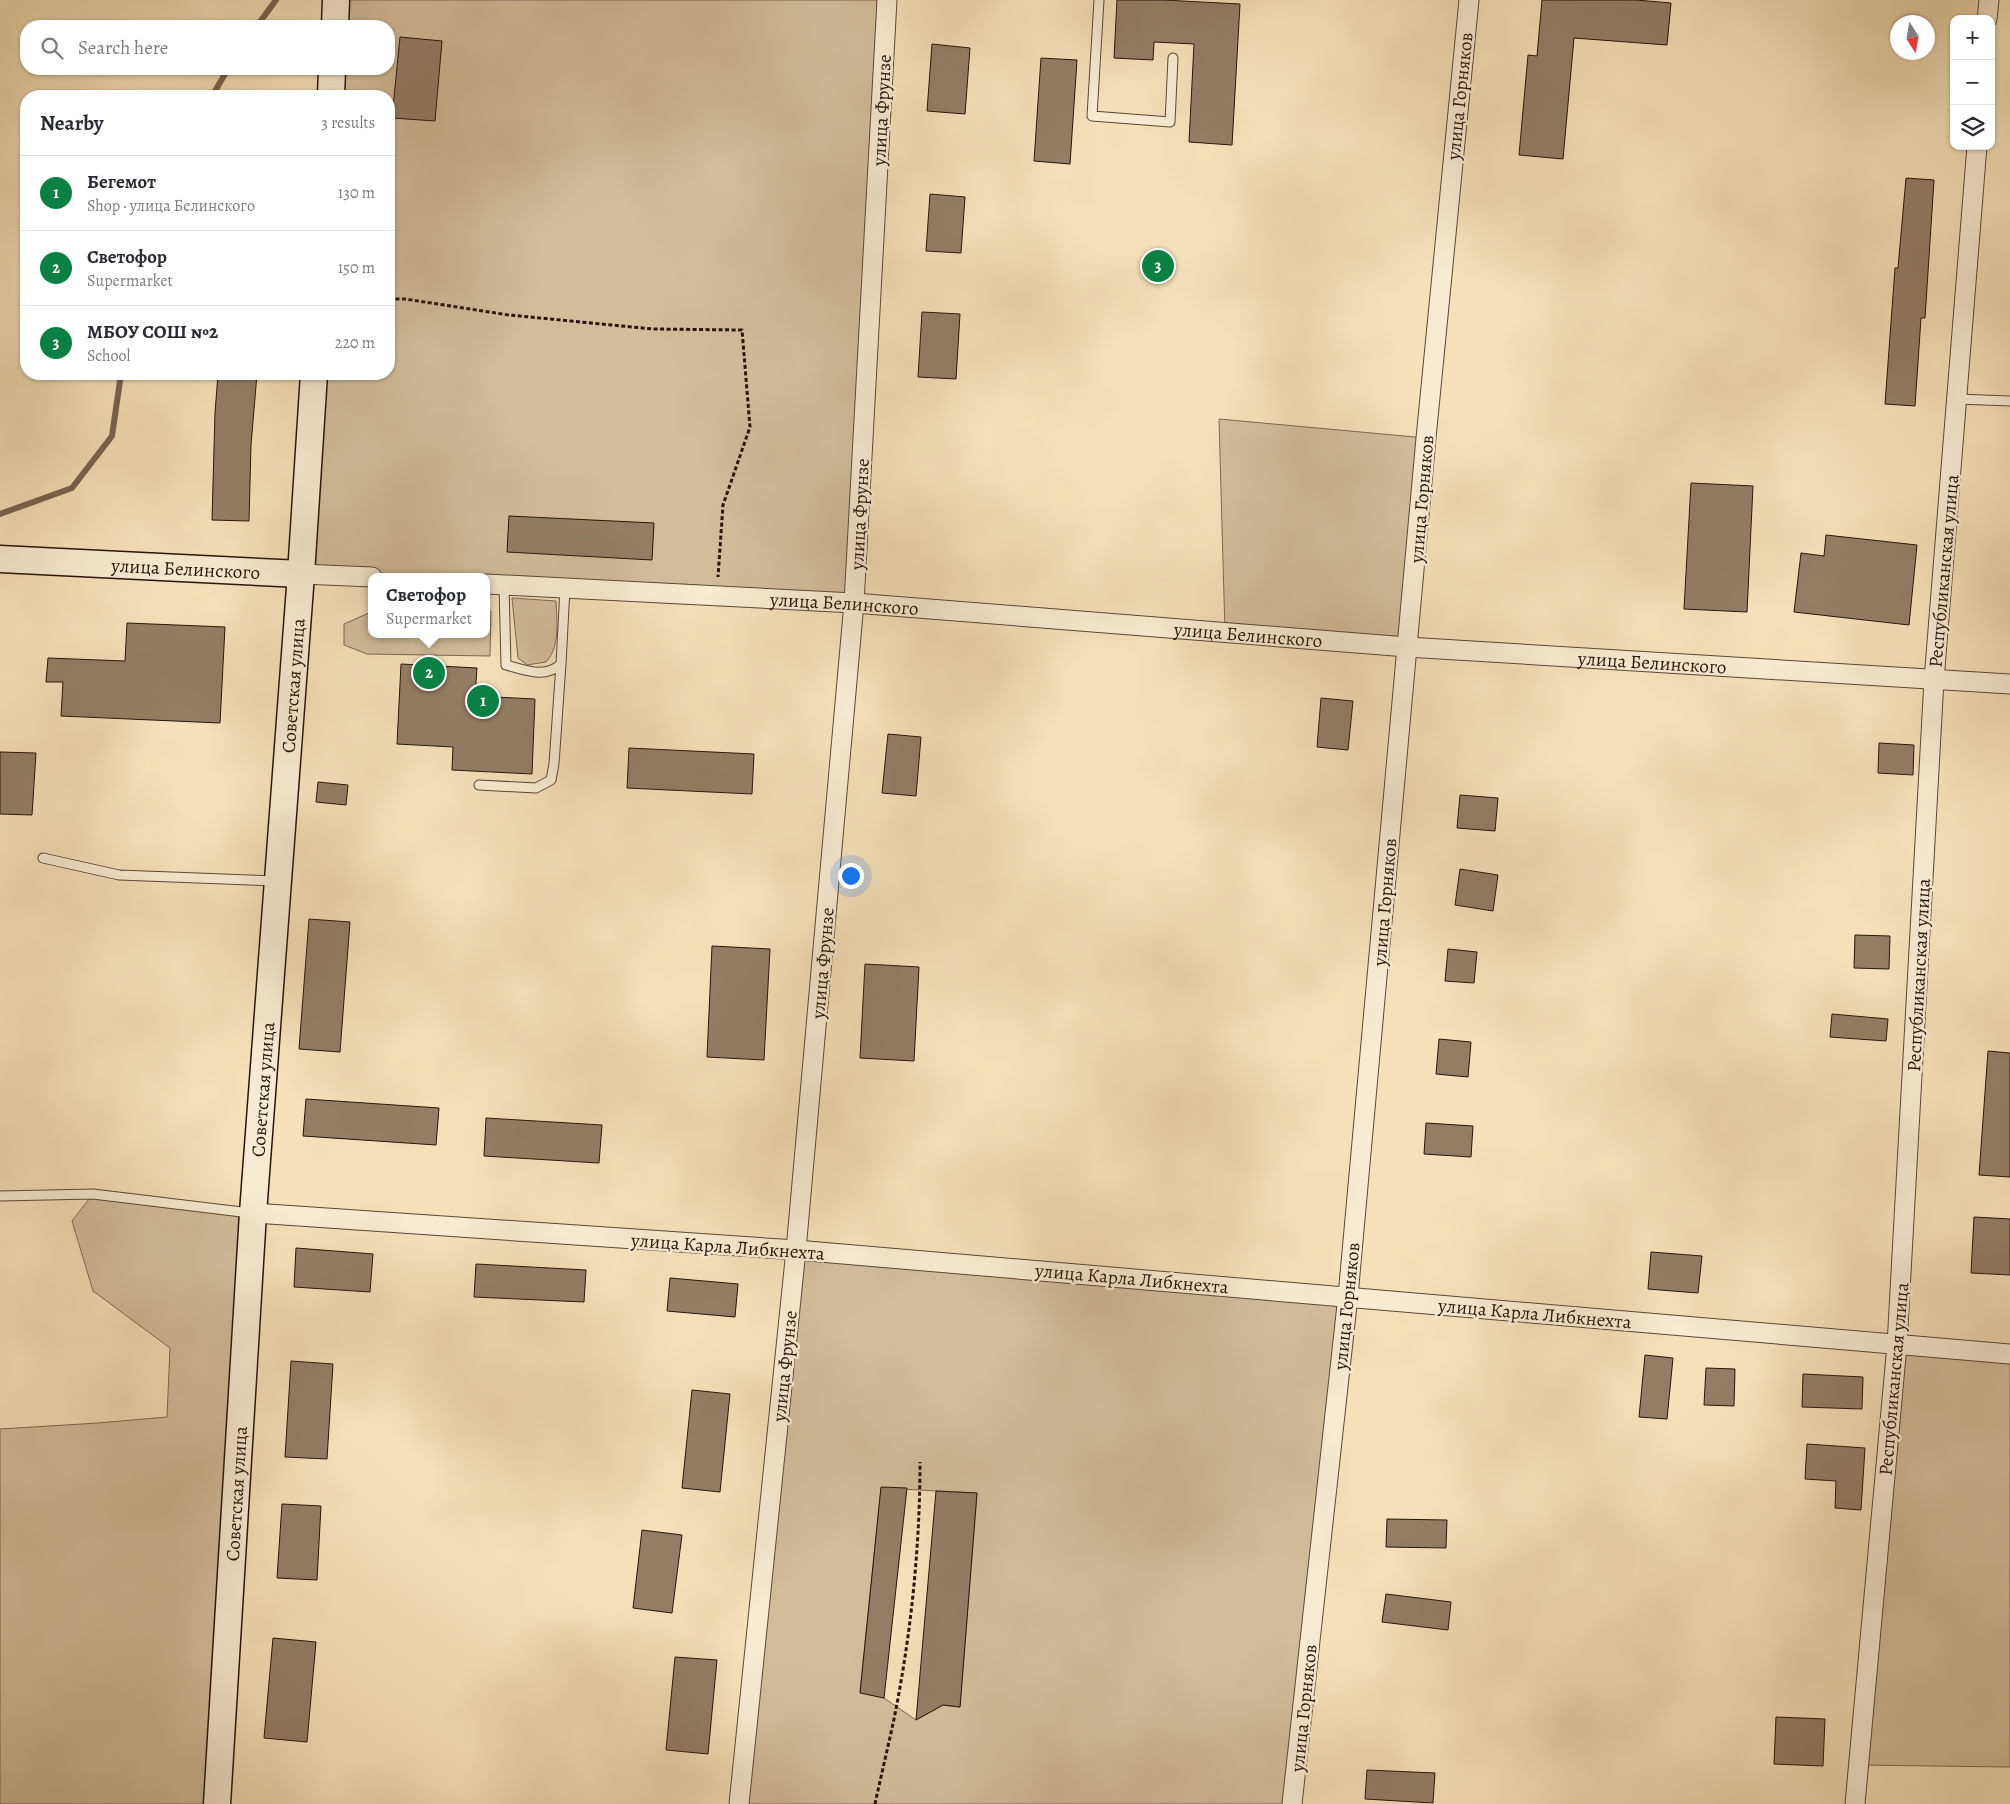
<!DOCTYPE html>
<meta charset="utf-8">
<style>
:root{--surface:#fff;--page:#f7f7f7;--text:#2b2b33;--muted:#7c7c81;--line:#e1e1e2;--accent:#0b8043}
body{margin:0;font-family:Alegreya,serif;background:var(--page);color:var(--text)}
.controls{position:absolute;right:15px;top:15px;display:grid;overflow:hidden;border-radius:10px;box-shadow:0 1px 4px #0004}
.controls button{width:45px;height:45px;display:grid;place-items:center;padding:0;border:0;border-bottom:1px solid var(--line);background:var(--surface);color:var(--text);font:25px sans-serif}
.compass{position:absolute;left:1890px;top:15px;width:45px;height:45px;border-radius:50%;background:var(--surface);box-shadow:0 1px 4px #0004;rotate:169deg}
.you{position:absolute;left:850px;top:875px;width:18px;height:18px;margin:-12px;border:4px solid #fff;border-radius:50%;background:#1a73e8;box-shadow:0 0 0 8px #1a73e833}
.badge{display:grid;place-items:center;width:32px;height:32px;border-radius:50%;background:var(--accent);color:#fff;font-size:16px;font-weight:700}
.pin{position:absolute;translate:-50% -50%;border:2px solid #fff;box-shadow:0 1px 5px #0006}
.popup{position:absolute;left:368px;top:573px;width:122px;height:65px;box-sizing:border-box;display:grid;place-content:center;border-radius:10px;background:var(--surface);filter:drop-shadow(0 1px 4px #0005);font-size:16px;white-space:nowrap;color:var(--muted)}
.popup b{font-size:19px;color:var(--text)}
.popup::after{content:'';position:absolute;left:50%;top:100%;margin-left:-10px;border:10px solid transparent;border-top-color:var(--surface)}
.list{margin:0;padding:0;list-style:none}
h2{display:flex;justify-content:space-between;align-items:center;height:65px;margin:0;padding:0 20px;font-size:21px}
h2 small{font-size:16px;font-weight:400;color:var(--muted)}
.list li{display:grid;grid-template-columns:32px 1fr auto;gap:15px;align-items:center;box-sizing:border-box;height:75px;padding:0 20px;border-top:1px solid var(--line)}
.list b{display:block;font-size:19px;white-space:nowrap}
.list p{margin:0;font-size:16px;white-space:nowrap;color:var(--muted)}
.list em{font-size:16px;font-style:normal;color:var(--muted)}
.icon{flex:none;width:28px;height:28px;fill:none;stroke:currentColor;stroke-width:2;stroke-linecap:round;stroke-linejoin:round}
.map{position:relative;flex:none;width:2010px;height:1804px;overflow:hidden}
.search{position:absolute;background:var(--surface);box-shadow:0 1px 4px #0004;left:20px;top:20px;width:375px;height:55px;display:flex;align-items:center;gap:12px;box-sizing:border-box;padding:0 18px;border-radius:20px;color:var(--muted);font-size:19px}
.panel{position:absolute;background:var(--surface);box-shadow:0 1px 4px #0004;left:20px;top:90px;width:375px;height:290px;border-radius:20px}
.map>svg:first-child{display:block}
.green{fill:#d2bd9b;stroke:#7d6852;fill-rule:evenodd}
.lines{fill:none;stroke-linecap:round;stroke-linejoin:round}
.stream{stroke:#796550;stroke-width:6}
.building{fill:#937e65;stroke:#28140a}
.lane-casing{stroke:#5b4736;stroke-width:11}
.street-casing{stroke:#5b4736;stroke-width:21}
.secondary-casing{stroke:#28140a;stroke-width:29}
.path{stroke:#28140a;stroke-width:3;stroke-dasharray:4 2.5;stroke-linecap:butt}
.lane{stroke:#f8ebd2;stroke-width:9}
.street{stroke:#f8ebd2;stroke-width:19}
.secondary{stroke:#f8ebd2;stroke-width:26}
.labels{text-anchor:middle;stroke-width:5;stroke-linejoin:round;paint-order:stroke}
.street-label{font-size:19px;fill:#28140a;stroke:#f8ebd2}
</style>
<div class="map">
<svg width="2010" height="1804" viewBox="0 0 2010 1804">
<rect width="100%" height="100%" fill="#f5e0b9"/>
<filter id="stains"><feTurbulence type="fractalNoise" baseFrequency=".004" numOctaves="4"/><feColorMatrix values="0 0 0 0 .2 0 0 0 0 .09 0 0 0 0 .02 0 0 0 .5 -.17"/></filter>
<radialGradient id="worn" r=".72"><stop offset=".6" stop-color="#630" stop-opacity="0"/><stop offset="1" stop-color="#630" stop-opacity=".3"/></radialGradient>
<path class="green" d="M336 0H887L854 603 486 577H372L301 574 314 374H389V96H331L332 69H389V26H335Z
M1219 419 1426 438 1407 647 1225 632Z
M512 598 556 601C557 622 560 647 546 662L527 665 518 658Z
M487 610 491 611 490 656 367 654 344 645V624L371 612 372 634H486Z
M93 1194 253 1213 217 1804H0V1429L98 1423 167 1417 170 1348 93 1291 72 1221Z
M796 1250 1348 1296 1292 1804H739ZM881 1488 977 1493 960 1707 943 1705 916 1720 884 1698 860 1692Z
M1897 1345 2010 1354V1767L1858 1765Z"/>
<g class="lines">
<path class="stream" d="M257 26 276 0
M212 96 228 69
M0 514 72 488 112 436 121 374"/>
</g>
<path class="building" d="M1117 0H1163L1240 4 1232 145 1189 142 1194 44 1154 42 1153 60 1114 58Z
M1542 0H1636L1671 3 1667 45 1574 38 1563 159 1519 155 1528 55 1537 56Z
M400 37 442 41 435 121 392 118Z
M932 44 970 48 965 114 927 111Z
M1041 58 1077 60 1070 164 1034 161Z
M1906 178 1934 180 1925 318H1921L1915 406 1885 404 1895 268H1898Z
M930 194 965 197 961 253 926 251Z
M922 312 960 314 956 379 918 377Z
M218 374H257L251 445 249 521 212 520 215 413Z
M1691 483 1753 486 1747 612 1684 609Z
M509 516 654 523 652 560 507 552Z
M1826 535 1917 545 1909 625 1794 612 1801 553 1824 556Z
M127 623 225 627 220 723 61 716 63 682H46L48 658 125 661Z
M401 664 477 668 475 696 535 699 532 774 452 770 453 747 397 744Z
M1321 698 1353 701 1348 750 1317 747Z
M888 734 921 737 916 796 882 793Z
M1879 743 1914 745 1913 775 1878 773Z
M629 748 754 754 752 794 627 788Z
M0 752 36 753 32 815 0 814Z
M318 782 348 785 346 805 316 802Z
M1460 795 1498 798 1495 831 1457 828Z
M1460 869 1498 875 1493 911 1455 905Z
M309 919 350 922 340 1052 299 1049Z
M1855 935 1890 936 1889 969 1854 968Z
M712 946 770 949 764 1060 707 1057Z
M1448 949 1477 952 1474 983 1445 981Z
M865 964 919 967 914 1061 860 1058Z
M1832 1014 1888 1019 1886 1041 1830 1037Z
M1439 1039 1471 1042 1468 1077 1436 1074Z
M1988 1051 2010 1053V1177L1979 1175Z
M306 1099 439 1108 436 1145 303 1136Z
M486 1118 602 1125 599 1163 484 1156Z
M1426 1123 1473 1126 1471 1157 1424 1154Z
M1974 1217 2010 1219V1275L1971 1273Z
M296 1248 373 1254 370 1292 294 1287Z
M1651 1252 1702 1256 1698 1293 1648 1289Z
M476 1264 586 1270 584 1302 474 1297Z
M670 1278 738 1284 735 1317 667 1311Z
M1645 1355 1673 1358 1667 1419 1639 1417Z
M291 1361 333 1364 327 1459 285 1457Z
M1706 1368 1735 1369 1734 1406 1704 1405Z
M1803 1374 1863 1377 1862 1409 1802 1407Z
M692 1390 730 1394 720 1492 682 1488Z
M1807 1444 1865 1448 1861 1510 1835 1508 1836 1481 1805 1479Z
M881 1487 907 1488 884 1698 860 1693Z
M936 1491 977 1493 960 1707 943 1705 916 1720Z
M282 1504 321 1506 317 1580 277 1578Z
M1387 1519 1447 1520 1446 1548 1386 1547Z
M642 1530 682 1535 672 1613 633 1608Z
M1386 1594 1451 1602 1448 1630 1382 1622Z
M273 1638 316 1642 307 1742 264 1738Z
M675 1657 717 1660 708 1754 666 1750Z
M1776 1717 1825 1719 1823 1766 1774 1764Z
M1367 1770 1435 1773 1433 1803 1365 1799Z"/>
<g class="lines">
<g class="lane-casing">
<path id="lane" d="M1099 0 1092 116 1170 122 1173 58
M1957 399 2010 401
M504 585 506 665C525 670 545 679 561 664L565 588
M479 785 536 788 551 780 554 764 561 664
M43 858 119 875 275 881
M0 1196 93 1194 250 1213"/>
</g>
<g class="street-casing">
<g id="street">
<path d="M1987 19 1989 0"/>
<path d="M301 574 372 577"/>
<path id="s1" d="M486 584 854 603 1407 647 2010 684"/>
<path d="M253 1213 796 1250 2010 1354"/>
<path d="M739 1804 796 1250 854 603 887 0"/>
<path d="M1292 1804 1348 1296 1426 438 1469 0"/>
<path d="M1855 1804 1897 1345 1934 680 1977 146"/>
</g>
</g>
<g class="secondary-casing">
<g id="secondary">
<path d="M335 26 336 0"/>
<path d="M331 96 332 69"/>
<path id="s2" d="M0 559 301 574"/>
<path id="s3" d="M217 1804 253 1213 301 574 314 374"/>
</g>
</g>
<path class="path" d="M389 299H405L509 315 653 329 742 330 750 427 723 505 718 577
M875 1804C881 1776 888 1747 894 1719 911 1635 920 1547 920 1462"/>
<use href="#lane" class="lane"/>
<use href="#street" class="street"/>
<use href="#secondary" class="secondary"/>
</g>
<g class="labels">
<g class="street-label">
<text transform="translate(1459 96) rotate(-84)" y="7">улица Горняков</text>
<text transform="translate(881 110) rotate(-87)" y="7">улица Фрунзе</text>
<text transform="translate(1421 499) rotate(-85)" y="7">улица Горняков</text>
<text transform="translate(859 514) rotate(-87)" y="7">улица Фрунзе</text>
<text dy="7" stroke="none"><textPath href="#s2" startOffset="186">улица Белинского</textPath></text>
<text transform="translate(1943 571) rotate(-85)" y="7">Республиканская улица</text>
<text dy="7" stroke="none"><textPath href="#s1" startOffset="359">улица Белинского</textPath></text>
<text dy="7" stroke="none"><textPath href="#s1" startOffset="764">улица Белинского</textPath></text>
<text dy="7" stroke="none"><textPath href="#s1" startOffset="1169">улица Белинского</textPath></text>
<text dy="7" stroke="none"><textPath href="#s3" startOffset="1121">Советская улица</textPath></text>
<text transform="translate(1384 902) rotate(-85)" y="7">улица Горняков</text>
<text transform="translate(822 963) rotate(-85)" y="7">улица Фрунзе</text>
<text transform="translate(1918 975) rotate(-87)" y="7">Республиканская улица</text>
<text dy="7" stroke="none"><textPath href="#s3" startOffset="716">Советская улица</textPath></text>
<text transform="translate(728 1246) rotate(4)" y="7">улица Карла Либкнехта</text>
<text transform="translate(1132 1278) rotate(5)" y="7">улица Карла Либкнехта</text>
<text transform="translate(1346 1306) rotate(-84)" y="7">улица Горняков</text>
<text transform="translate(1535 1313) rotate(5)" y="7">улица Карла Либкнехта</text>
<text transform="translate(784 1366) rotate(-84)" y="7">улица Фрунзе</text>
<text transform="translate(1893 1379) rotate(-85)" y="7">Республиканская улица</text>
<text dy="7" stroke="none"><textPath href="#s3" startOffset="311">Советская улица</textPath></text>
<text transform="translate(1303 1708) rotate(-84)" y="7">улица Горняков</text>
</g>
</g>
<rect width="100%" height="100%" filter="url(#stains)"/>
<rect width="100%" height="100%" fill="url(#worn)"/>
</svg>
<div class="controls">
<button>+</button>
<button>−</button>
<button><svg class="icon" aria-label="layers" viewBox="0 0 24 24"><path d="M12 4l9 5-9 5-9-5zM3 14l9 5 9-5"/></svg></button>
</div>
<svg class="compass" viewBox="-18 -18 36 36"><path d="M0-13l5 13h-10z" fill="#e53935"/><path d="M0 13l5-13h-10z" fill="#7c7c81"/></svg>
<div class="you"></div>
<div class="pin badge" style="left:483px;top:701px">1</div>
<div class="pin badge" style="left:429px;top:673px">2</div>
<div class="popup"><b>Светофор</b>Supermarket</div>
<div class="pin badge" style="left:1158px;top:266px">3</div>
<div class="search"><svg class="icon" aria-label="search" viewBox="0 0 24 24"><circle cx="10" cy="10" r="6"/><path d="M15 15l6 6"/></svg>Search here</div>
<section class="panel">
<h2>Nearby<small>3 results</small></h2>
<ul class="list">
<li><span class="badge">1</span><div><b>Бегемот</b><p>Shop · улица Белинского</p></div><em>130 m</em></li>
<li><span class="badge">2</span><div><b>Светофор</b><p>Supermarket</p></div><em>150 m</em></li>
<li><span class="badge">3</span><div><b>МБОУ СОШ №2</b><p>School</p></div><em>220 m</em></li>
</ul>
</section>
</div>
